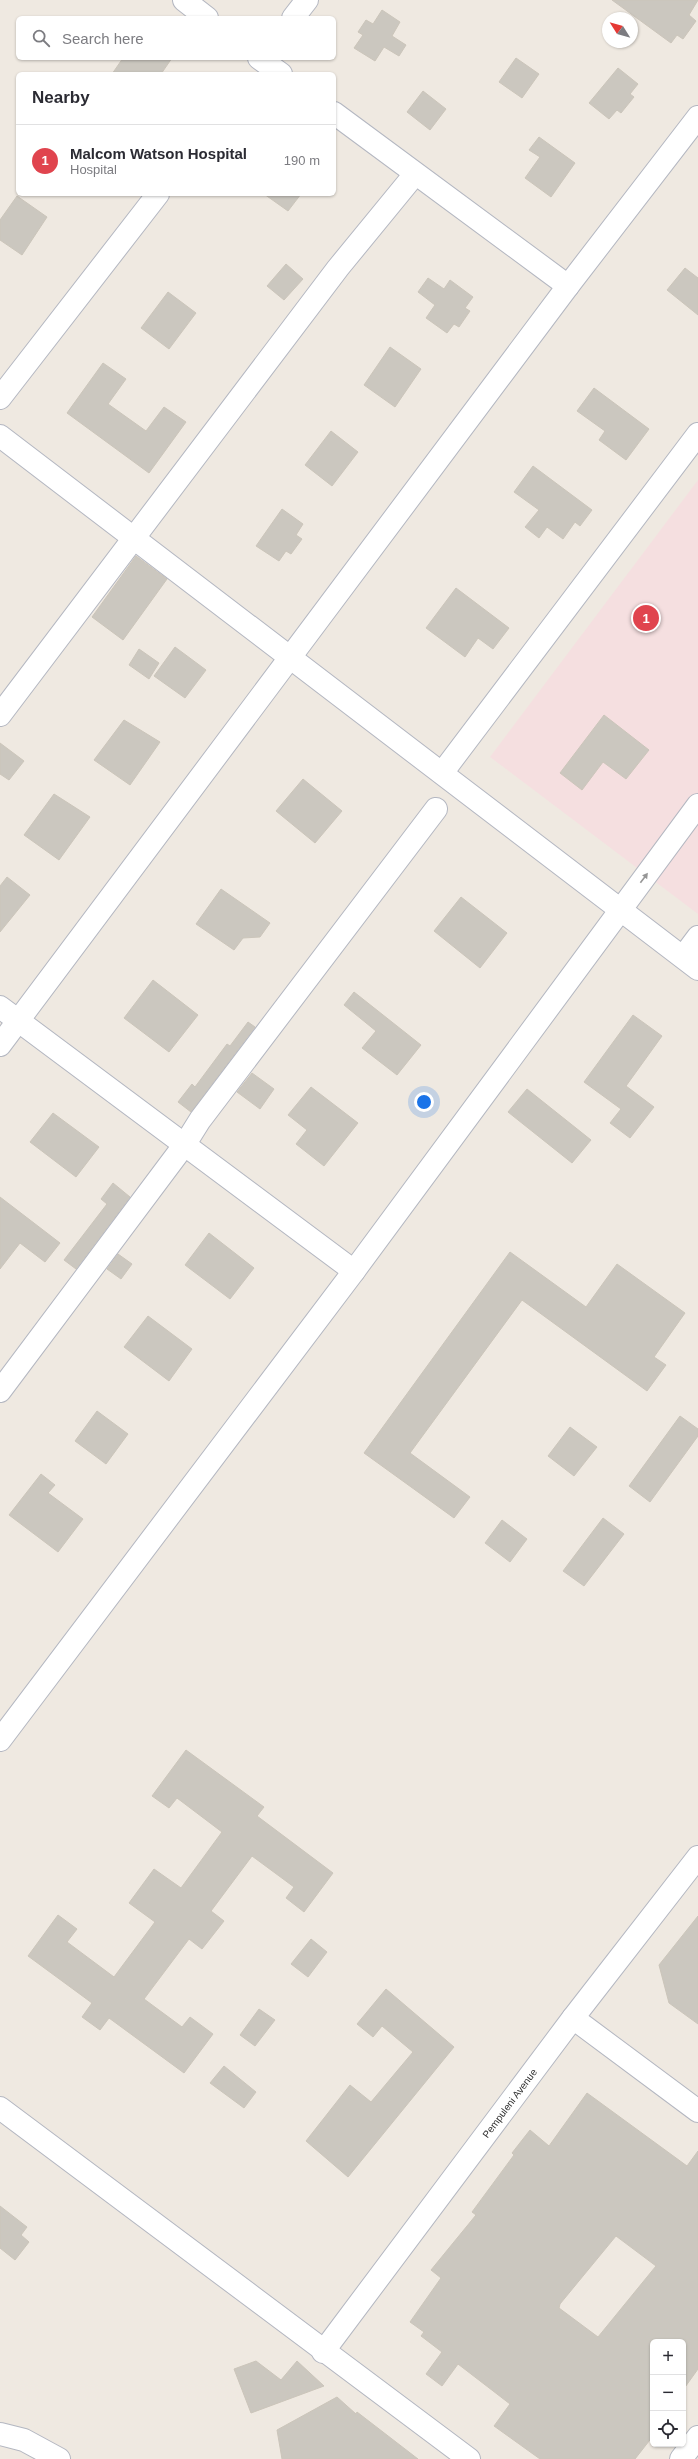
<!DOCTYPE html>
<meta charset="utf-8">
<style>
:root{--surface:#fff;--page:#f7f7f7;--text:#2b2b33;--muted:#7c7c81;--line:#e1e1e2;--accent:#4264fb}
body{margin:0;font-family:Helvetica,sans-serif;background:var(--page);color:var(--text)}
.controls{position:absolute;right:12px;bottom:12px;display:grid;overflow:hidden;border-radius:6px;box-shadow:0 1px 3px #0004}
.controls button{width:36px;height:36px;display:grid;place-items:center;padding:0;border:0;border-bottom:1px solid var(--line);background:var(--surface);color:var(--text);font:20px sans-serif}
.compass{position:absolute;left:602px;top:12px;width:36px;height:36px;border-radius:50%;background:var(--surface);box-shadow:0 1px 3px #0004;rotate:307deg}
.you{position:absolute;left:424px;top:1102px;width:14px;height:14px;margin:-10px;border:3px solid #fff;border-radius:50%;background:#1a73e8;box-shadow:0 0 0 6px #1a73e833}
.badge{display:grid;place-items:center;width:26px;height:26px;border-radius:50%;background:var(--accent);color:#fff;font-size:13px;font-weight:700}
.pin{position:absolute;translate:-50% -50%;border:2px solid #fff;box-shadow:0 1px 4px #0006}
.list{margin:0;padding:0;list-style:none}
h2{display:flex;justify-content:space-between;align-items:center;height:52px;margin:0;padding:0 16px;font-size:17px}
h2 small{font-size:13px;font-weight:400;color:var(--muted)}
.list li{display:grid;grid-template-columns:26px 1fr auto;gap:12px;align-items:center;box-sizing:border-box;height:72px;padding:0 16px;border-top:1px solid var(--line)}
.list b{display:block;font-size:15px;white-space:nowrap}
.list p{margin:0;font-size:13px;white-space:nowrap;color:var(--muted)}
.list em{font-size:13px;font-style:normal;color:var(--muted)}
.icon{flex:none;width:22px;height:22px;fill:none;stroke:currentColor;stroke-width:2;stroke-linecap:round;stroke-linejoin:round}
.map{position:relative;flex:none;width:698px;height:2459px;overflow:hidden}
.search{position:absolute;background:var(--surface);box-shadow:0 1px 3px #0004;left:16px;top:16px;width:320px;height:44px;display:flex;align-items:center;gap:10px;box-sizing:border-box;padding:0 14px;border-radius:6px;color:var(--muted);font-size:15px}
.panel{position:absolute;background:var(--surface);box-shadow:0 1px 3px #0004;left:16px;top:72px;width:320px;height:124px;border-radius:6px}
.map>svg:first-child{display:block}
.medical{fill:#f5dfe0}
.building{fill:#cbc7bf;stroke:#cbc5ba;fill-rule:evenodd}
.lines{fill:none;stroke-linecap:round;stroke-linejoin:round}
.minor-casing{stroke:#b4b7c1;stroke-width:24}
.minor{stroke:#fff;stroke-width:22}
.oneway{fill:#969696}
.labels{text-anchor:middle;stroke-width:3.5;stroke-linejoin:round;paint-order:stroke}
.street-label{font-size:10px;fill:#2e2e2e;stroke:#fff}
</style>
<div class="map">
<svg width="698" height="2459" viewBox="0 0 698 2459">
<rect width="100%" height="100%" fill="#efe9e1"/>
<path class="medical" d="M698 480V914L490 757Z"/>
<path class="building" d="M612 0H698L689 15 696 21 683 39 677 35 671 43Z
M382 10 400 22 392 36 406 45 399 56 384 47 375 61 354 48 363 35 358 32 366 20 373 24Z
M123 58H172L161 74H112Z
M516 58 539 74 522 98 499 82Z
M618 68 638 84 630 94 634 97 621 113 617 110 609 119 589 103Z
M423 91 446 109 430 130 407 112Z
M539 137 575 163 551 197 525 178 540 157 529 150Z
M264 194H301L288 211Z
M17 196 47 217 22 255 0 240V220Z
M286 264 303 279 284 300 267 286Z
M685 268 698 278V315L667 290Z
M428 278 444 289 450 280 473 297 465 308 470 311 459 327 454 324 447 333 426 318 435 305 418 292Z
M168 292 196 313 169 349 141 328Z
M390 347 421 369 395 407 364 385Z
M103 363 126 379 108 404 146 431 164 407 186 422 149 473 67 413Z
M594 388 649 429 626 460 599 440 605 431 577 411Z
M331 431 358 452 332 486 305 465Z
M533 466 592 510 580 526 575 522 563 539 547 527 539 538 525 527 539 510 514 492Z
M282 509 303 524 296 535 302 539 291 554 286 551 279 561 256 546Z
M136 556 167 579 123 640 92 617Z
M456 588 509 628 493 649 478 638 465 657 426 628Z
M175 647 206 670 185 698 154 676Z
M139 649 159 663 149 679 129 665Z
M604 715 649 750 626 779 603 762 582 790 560 773Z
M124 720 160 742 130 785 94 760Z
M0 743 24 761 9 780 0 774Z
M303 779 342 811 315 843 276 811Z
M54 794 90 817 59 860 24 835Z
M7 877 30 895 0 932V886Z
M221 889 270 923 260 937 243 938 234 950 196 924Z
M461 897 507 933 480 968 434 931Z
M153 980 198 1015 169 1052 124 1018Z
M354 992 421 1045 397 1075 362 1048 376 1031 344 1005Z
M633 1015 662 1036 626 1086 654 1107 630 1138 610 1123 621 1109 584 1082Z
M248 1022 255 1027 191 1112 178 1102 192 1084 195 1087 227 1044 230 1046Z
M252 1073 274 1089 260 1109 237 1092Z
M311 1087 358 1123 324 1166 296 1144 307 1130 288 1115Z
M527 1089 591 1140 572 1163 508 1112Z
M53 1113 99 1147 76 1177 30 1142Z
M113 1183 130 1197 76 1269 64 1260 107 1204 101 1199Z
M0 1197 60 1243 45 1262 20 1243 0 1269Z
M209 1233 254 1268 230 1299 185 1265Z
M510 1252 586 1307 617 1264 685 1313 654 1357 666 1365 647 1391 522 1300 410 1453 470 1497 454 1518 364 1453Z
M118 1254 132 1264 121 1279 107 1269Z
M148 1316 192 1349 169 1381 124 1347Z
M97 1411 128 1434 106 1464 75 1441Z
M680 1416 698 1429V1436L650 1502 629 1486Z
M570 1427 597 1447 574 1476 548 1456Z
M41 1474 55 1485 48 1493 83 1519 58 1552 9 1515Z
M603 1518 624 1534 584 1586 563 1571Z
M502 1520 527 1539 510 1562 485 1543Z
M186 1750 264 1807 257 1816 333 1873 304 1912 286 1898 294 1887 252 1856 211 1911 224 1921 202 1949 189 1939 144 1999 182 2027 190 2017 213 2034 184 2073 109 2018 100 2030 82 2017 92 2003 28 1956 58 1915 77 1929 67 1942 114 1977 155 1922 129 1903 154 1869 181 1888 222 1832 177 1798 169 1808 152 1796Z
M698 1916V2024L669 2003 659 1965Z
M311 1939 327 1952 308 1977 291 1964Z
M386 1989 454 2047 348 2177 306 2141 350 2085 371 2102 413 2052 382 2026 373 2037 357 2024Z
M259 2009 275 2020 255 2046 240 2035Z
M224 2066 256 2092 244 2108 210 2083Z
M587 2093 687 2166 698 2151V2369L683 2390V2342H653V2436L635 2459H540L494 2426 510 2404 458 2364 442 2386 426 2374 442 2352 421 2336 424 2332 410 2322 441 2278 431 2270 476 2215 472 2212 514 2155 512 2153 530 2130 549 2146ZM616 2236 656 2266 598 2337 559 2308 560 2304Z
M0 2206 27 2227 21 2235 29 2242 15 2260 0 2248Z
M256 2361 281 2380 297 2361 324 2386 251 2413 234 2369Z
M337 2397 356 2414 357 2412 418 2459H282L277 2430Z"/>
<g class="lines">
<g class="minor-casing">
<g id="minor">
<path d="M184 0 207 18"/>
<path d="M293 18 307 0"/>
<path d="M259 58 281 74"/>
<path d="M334 113 568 286"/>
<path d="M0 398 158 194"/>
<path d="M0 436 698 969"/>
<path d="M0 715 338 268 415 174"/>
<path d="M442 773 698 434"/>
<path d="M683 957 698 937"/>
<path d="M0 1007 354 1271"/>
<path d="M0 1045 568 286 698 117"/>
<path d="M0 1391 185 1144 200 1120 436 809"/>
<path d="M0 1740 354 1271 698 805"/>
<path d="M573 2018 698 2111"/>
<path d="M0 2108 469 2459"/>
<path id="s1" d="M323 2352 573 2018 698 1857"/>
<path d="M0 2434 24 2440 59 2459"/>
<path d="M681 2459 698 2437"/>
</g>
</g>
<use href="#minor" class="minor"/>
</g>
<defs><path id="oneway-solid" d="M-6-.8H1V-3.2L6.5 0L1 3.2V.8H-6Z"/></defs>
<use class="oneway" href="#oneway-solid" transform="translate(644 878) rotate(-53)"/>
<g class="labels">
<g class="street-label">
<text dy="4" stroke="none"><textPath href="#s1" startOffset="311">Pempuleni Avenue</textPath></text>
</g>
</g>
</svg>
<div class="controls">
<button>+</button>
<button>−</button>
<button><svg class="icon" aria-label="locate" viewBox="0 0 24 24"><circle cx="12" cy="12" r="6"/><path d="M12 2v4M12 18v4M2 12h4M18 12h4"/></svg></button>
</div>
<svg class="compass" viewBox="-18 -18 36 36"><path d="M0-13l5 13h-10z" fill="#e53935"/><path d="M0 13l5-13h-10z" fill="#7c7c81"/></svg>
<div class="you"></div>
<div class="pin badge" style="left:646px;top:618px;background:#e0444e">1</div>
<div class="search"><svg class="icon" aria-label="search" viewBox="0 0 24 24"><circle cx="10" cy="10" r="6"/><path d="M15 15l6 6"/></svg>Search here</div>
<section class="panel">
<h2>Nearby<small></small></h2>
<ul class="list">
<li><span class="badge" style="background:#e0444e">1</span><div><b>Malcom Watson Hospital</b><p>Hospital</p></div><em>190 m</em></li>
</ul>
</section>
</div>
